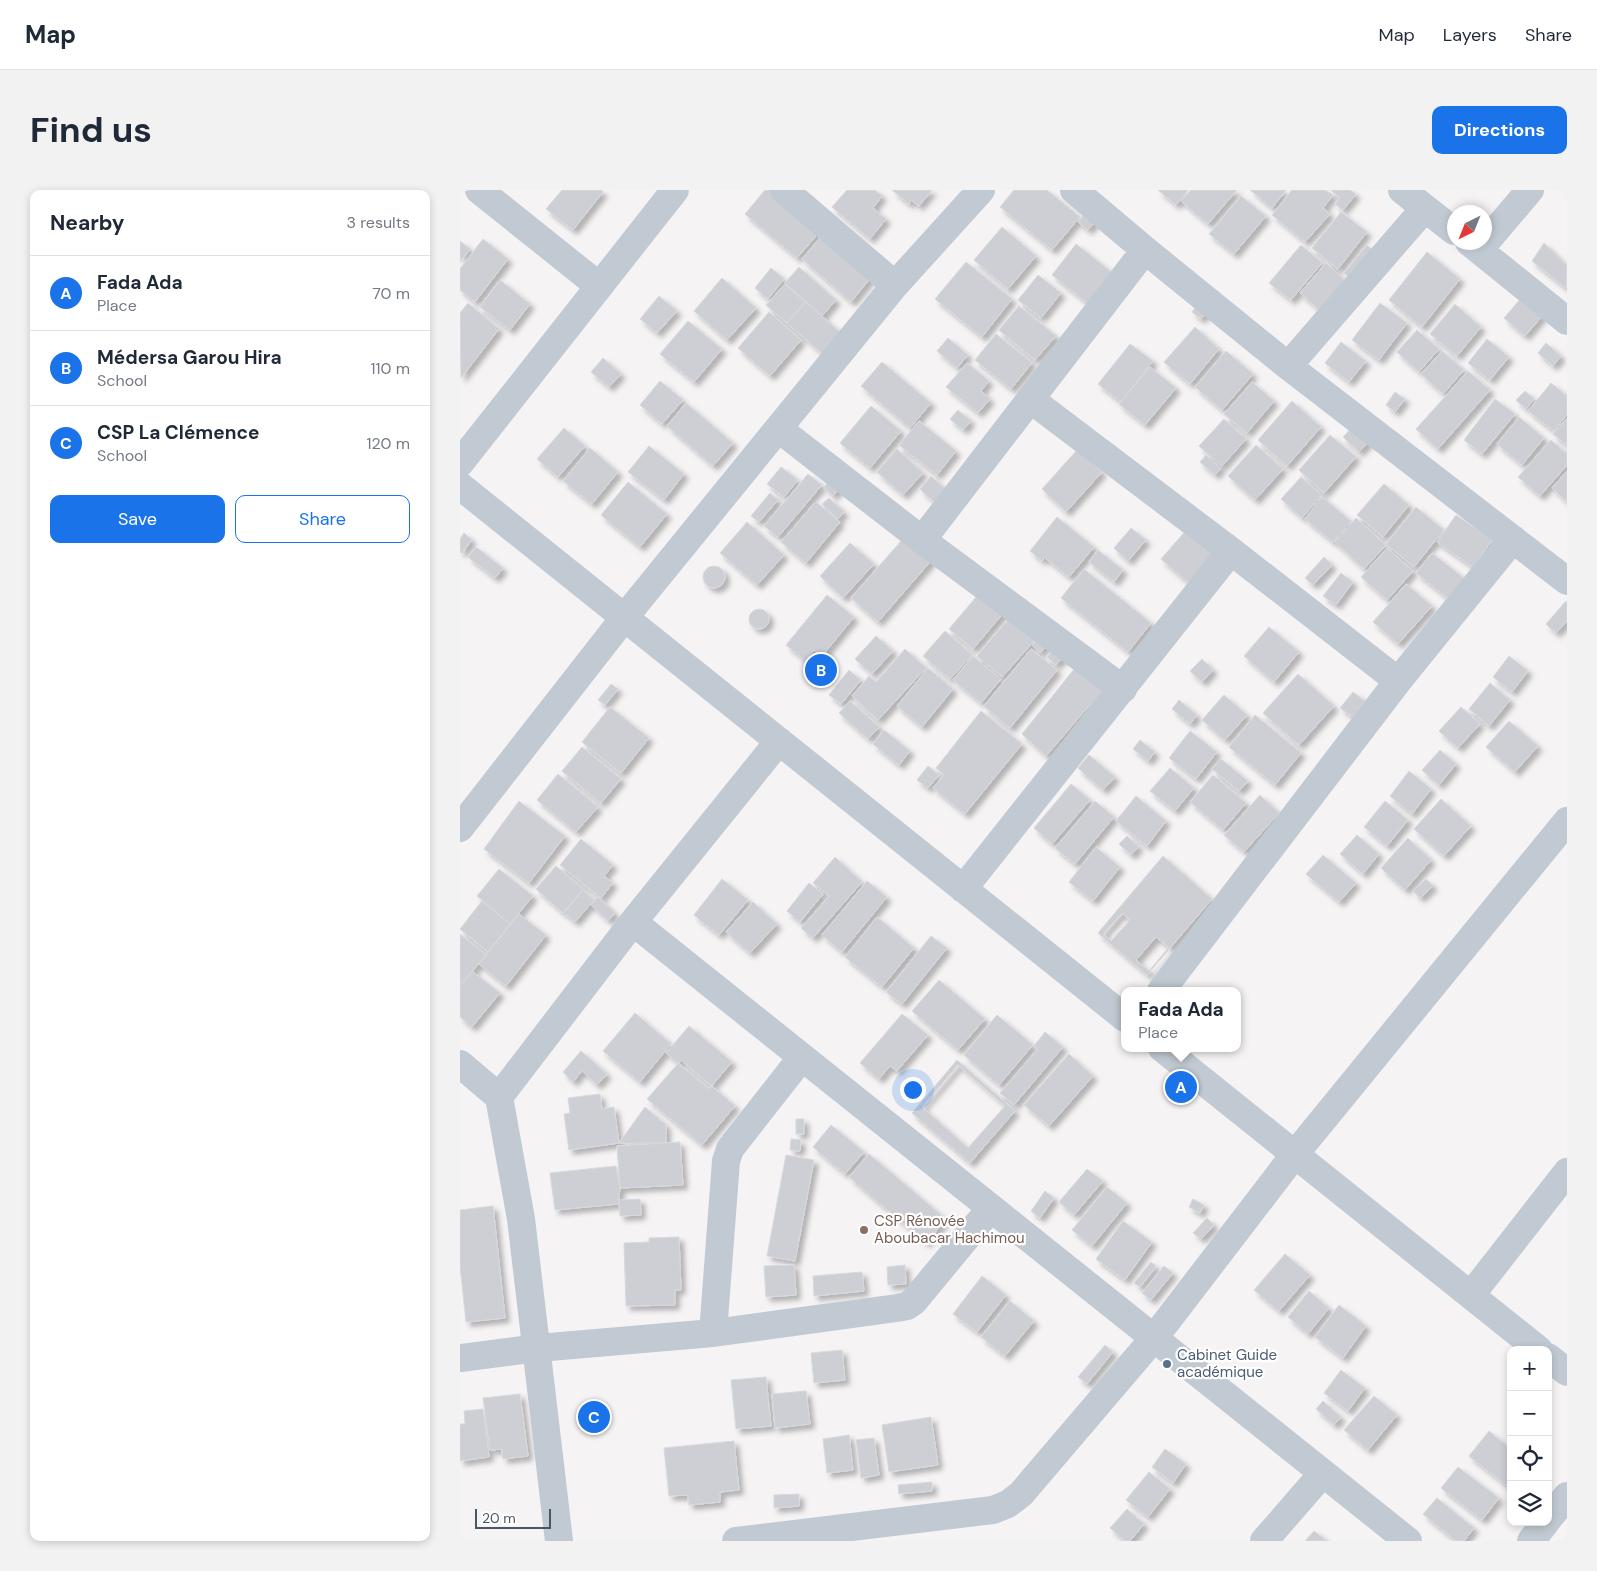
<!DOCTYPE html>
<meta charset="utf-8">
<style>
:root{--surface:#fff;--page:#f2f2f3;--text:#1f2937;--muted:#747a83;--line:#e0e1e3;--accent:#1a73e8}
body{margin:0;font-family:"DM Sans",sans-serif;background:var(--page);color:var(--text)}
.controls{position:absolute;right:15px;bottom:15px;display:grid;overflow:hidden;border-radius:10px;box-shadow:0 2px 8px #0003}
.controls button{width:45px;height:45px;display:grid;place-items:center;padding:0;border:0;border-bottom:1px solid var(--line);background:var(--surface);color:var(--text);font:25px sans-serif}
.compass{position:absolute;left:987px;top:15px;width:45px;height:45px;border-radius:50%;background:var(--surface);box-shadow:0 2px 8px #0003;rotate:223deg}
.scale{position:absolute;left:15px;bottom:12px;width:76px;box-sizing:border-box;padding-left:5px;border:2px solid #4a5661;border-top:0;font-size:14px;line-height:18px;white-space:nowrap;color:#4a5661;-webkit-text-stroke:4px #fff;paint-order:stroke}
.you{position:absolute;left:452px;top:899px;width:18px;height:18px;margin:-12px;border:4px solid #fff;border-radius:50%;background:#1a73e8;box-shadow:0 0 0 8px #1a73e833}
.badge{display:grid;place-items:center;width:32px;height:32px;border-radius:50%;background:var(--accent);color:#fff;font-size:16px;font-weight:700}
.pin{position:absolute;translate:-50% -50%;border:2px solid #fff;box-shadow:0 1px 5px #0006}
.popup{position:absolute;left:661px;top:797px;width:120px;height:65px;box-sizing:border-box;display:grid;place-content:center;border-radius:10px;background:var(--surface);filter:drop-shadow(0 1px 4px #0005);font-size:16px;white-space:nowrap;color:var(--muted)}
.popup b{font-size:19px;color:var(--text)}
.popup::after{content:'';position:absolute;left:50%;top:100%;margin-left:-10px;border:10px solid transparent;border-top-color:var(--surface)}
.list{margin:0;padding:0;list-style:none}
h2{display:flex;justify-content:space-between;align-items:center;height:65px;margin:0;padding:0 20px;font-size:21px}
h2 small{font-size:16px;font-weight:400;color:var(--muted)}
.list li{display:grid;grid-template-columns:32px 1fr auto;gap:15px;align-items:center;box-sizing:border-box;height:75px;padding:0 20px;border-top:1px solid var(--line)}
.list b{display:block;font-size:19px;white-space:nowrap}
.list p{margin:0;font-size:16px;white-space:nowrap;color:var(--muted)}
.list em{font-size:16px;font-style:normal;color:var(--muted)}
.actions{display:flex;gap:10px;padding:15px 20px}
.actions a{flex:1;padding:11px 0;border:1px solid var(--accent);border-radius:10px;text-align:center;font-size:18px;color:var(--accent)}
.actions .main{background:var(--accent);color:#fff}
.icon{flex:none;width:28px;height:28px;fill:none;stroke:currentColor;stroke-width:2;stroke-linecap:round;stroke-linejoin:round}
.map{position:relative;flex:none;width:1107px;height:1351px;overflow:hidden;border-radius:10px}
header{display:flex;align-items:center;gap:30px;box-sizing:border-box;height:70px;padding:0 25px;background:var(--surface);border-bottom:1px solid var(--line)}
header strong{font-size:24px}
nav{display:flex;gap:28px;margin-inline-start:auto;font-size:18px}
.intro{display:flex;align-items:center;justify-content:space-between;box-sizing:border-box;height:120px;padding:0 30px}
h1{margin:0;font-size:35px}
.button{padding:12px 22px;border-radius:10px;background:var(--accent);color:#fff;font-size:18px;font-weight:700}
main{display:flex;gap:30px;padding:0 30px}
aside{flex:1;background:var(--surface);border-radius:10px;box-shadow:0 2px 8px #0003}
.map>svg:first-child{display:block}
.building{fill:#cdcfd5;stroke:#d7d9de;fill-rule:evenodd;filter:url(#shadow)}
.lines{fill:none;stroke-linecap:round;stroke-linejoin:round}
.minor{stroke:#c1cad2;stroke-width:28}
.education-dot{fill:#8d6e63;stroke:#fff;stroke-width:2}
.service-dot{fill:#5c6f8a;stroke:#fff;stroke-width:2}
.labels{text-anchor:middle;stroke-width:4.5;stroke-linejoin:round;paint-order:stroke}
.education-label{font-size:15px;fill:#785e54;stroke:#fff;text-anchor:start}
.service-label{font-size:15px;fill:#4e5e75;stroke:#fff;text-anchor:start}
</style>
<header>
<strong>Map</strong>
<nav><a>Map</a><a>Layers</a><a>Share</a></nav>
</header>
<div class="intro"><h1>Find us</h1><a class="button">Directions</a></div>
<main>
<aside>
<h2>Nearby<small>3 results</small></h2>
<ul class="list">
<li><span class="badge">A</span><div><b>Fada Ada</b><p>Place</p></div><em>70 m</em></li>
<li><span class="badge">B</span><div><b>Médersa Garou Hira</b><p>School</p></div><em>110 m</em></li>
<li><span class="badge">C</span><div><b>CSP La Clémence</b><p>School</p></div><em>120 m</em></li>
</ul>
<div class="actions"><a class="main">Save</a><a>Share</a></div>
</aside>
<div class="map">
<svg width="1107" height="1351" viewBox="0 0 1107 1351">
<defs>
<filter id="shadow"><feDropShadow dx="4.5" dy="4.5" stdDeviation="2.5" flood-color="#0004"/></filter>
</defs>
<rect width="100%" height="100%" fill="#f5f3f3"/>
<path class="building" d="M102 0H141L143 2 113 40 86 19Z
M305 0H312L361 40 337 68 285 24Z
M387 0H415L422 6 413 18 426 29 410 49 372 17Z
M432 0H472L459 16 451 10 449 14Z
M554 0H587L620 27 592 60 540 17Z
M698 0H728L716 15Z
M731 0H777L748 34 721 11Z
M790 0H826L812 18Z
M832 0H865L873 5 863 18 870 24 845 52 812 25Z
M871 0H890L896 4 883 20 875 14 880 8Z
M781 6 806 26 774 64 749 44Z
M628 20 638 28 628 40 618 32Z
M881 22 907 42 878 79 852 58Z
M542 37 576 66 548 99 514 70Z
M364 43 413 85 391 112 342 69Z
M23 49 48 69 15 112 0 100V79Z
M0 51 10 59 0 72Z
M1084 53 1107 76 1106 98 1072 71Z
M616 54 659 88 635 119 592 85Z
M841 55 862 73 831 110 809 93Z
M907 55 920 66 897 94 884 83Z
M967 62 1000 89 962 137 929 110Z
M506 72 552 109 522 147 475 109Z
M866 73 890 95 864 124 840 103Z
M339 77 376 110 362 126 325 93Z
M311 78 324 89 308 109 295 98Z
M578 85 601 103 581 128 558 110Z
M262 88 296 118 267 150 234 121Z
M40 90 70 114 50 140 20 117Z
M325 94 345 112 327 133 306 115Z
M199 106 217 121 197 143 180 129Z
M1062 107 1083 125 1065 146 1044 128Z
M741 110 750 117 741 129 732 122Z
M346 112 382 144 364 165 327 133Z
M8 113 39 139 1 188 0 123Z
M920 113 947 133 919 170 892 150Z
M995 114 1021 137 997 166 970 144Z
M559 116 596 146 575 170 539 140Z
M309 122 341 150 310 186 278 158Z
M228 131 262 159 234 192 200 164Z
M735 137 759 159 730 194 704 172Z
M957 140 979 159 959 182 937 162Z
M536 144 572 173 551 199 515 170Z
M488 148 508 165 497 178 477 161Z
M1027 149 1049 167 1030 190 1008 173Z
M881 152 906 171 889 192 865 173Z
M1086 153 1101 166 1093 176 1078 163Z
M670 154 693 171 661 212 638 194Z
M766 161 793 184 762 220 735 197Z
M982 161 1004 180 983 204 961 184Z
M143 168 161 184 149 197 131 182Z
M422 172 471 213 450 238 401 196Z
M507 173 529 191 521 201 530 209 518 223 486 197Z
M690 177 716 198 685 235 659 214Z
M1008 181 1030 200 978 259 956 239Z
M200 191 223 210 202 234 180 215Z
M792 192 814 211 787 243 764 224Z
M1091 193 1107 206V224L1094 241 1068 221Z
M1065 201 1074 209 1066 219 1056 210Z
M935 202 945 209 935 222 926 215Z
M1035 209 1055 224 1022 264 1004 250Z
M832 211 861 237 827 276 798 250Z
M226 213 273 253 253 276 207 236Z
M411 216 441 241 410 278 380 253Z
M498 220 511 231 503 240 490 229Z
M1059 227 1084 248 1062 275 1037 254Z
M1107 228V255L1093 244Z
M764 229 786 249 762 276 739 256Z
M459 231 496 261 477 285 439 255Z
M898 231 914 246 899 262 883 247Z
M104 238 125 256 98 287 77 269Z
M870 245 896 267 864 303 839 280Z
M1091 250 1107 264V275L1080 306 1058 287Z
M796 255 823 279 795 310 768 286Z
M189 256 224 284 204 310 168 282Z
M130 258 158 282 132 314 103 291Z
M437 259 463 283 443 305 417 282Z
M617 260 642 282 606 322 582 299Z
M746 265 761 278 755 285 740 272Z
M321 277 338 290 324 307 307 294Z
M1107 281V312L1092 298Z
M348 284 362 295 318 347 304 336Z
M376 284 385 292 373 306 364 297Z
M471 286 486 300 475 313 460 299Z
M841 287 862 305 842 328 821 309Z
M168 292 207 324 180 357 141 325Z
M924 294 949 315 923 347 897 325Z
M310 303 318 310 299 332 291 326Z
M862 307 891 331 873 352 845 329Z
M369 308 384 322 378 329 362 314Z
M356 312 380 332 346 373 321 352Z
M956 317 984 340 954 377 926 354Z
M996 325 1032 350 1013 377 977 352Z
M597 327 634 357 609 387 584 367 582 371 570 361Z
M896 328 926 355 904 379 875 352Z
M287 332 324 365 297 395 260 363Z
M671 338 686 350 668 371 654 358Z
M728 338 757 363 730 394 701 369Z
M449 342 476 365 418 432 391 408Z
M4 343 12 350 2 363 0 362V349Z
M390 353 414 374 383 408 360 386Z
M16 357 43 378 35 388 8 367Z
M927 358 953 381 927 410 901 387Z
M638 360 663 380 654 392 629 372Z
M972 363 1005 389 989 409 956 383Z
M864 367 872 375 853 395 845 388Z
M243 387a11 11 0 1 1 22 0a11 11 0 1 1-22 0Z
M624 379 691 433 668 462 601 408Z
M881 383 893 392 876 415 863 406Z
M946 394 972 416 938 454 913 432Z
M522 400 546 420 513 459 489 439Z
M367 405 394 427 362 466 354 460 345 470 326 455Z
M1106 411 1107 413V431L1096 443 1086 434Z
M289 429a10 10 0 1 1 20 0a10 10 0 1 1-20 0Z
M551 426 577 448 542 487 517 466Z
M809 437 839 462 814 492 784 466Z
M485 441 512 465 490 489 463 466Z
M584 441 592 449 580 463 572 455Z
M416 446 433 461 412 484 395 469Z
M598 454 607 463 596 475 587 467Z
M445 459 466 478 418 530 392 506 409 486 416 492Z
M571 459 597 480 550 538 524 516Z
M513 466 541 489 521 513 493 490Z
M1049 466 1068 481 1052 502 1033 487Z
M742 469 753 480 742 492 730 481Z
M619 473 651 500 628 517 586 566 562 544Z
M468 478 493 499 462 537 437 516Z
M389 480 401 490 381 514 369 505Z
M838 484 874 516 839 555 803 523Z
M1030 493 1050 510 1029 536 1009 519Z
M151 494 158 499 145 515 138 510Z
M893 502 905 511 893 527 880 518Z
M764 505 787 525 765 550 742 530Z
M719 510 737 525 730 534 712 519Z
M390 511 419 537 408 549 379 523Z
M150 517 189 548 161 583 122 552Z
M1001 517 1020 534 998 558 979 541Z
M521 521 562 554 505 624 473 598 484 585 476 578Z
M795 525 841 563 815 595 769 557Z
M1049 531 1078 556 1055 582 1026 557Z
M424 540 450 561 439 575 413 554Z
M730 541 757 562 736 589 709 568Z
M680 550 695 562 688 571 673 559Z
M122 557 161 589 141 613 102 581Z
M980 560 996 574 979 595 962 580Z
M629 565 655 587 643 600 618 578Z
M761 569 788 591 779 601 752 579Z
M468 576 479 585 468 598 457 590Z
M710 578 734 598 715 621 690 601Z
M949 581 971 599 952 624 930 606Z
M98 584 138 617 116 642 77 610Z
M753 585 786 613 763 640 730 612Z
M611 594 630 610 592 654 574 638Z
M800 605 819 623 784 662 764 645Z
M676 606 706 631 687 656 656 631Z
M981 609 1011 636 984 666 954 639Z
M59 611 105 646 69 693 24 659Z
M635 611 654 627 615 674 595 658Z
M925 611 948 630 927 656 904 637Z
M897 645 919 664 903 684 880 664Z
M667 646 679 657 671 665 659 654Z
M948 648 971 670 945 700 921 678Z
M121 649 153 675 144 686 153 693 141 708 100 675Z
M636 657 660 677 633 711 609 692Z
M863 665 896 693 879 712 846 684Z
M703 666 752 709 687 785 638 743ZM662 723 670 730 651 751 643 744ZM696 747 709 757 689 781 676 770Z
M375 667 402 692 353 748 341 738 369 706 353 693Z
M96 676 123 699 103 723 76 699Z
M39 679 73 706 50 734 17 706Z
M262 689 288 710 259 745 234 725Z
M966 689 973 696 960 708 953 701Z
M407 691 427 707 382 762 362 745Z
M349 693 363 704 340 732 327 721Z
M123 700 134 710 115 732 104 723Z
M138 707 155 723 148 731 131 715Z
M22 711 50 734 28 762 0 739Z
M293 712 317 734 290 763 266 742Z
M59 724 86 745 46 796 19 774Z
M417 727 454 758 422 797 385 767Z
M0 744 26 765 0 796Z
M471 746 487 758 442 814 426 802Z
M12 781 40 803 12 837 0 827V796Z
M479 790 525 829 498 860 452 821Z
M175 823 211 854 180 892 143 861Z
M442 824 468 845 437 881 430 876 419 889 400 873Z
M537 825 573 855 539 895 504 865Z
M229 836 272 872 249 899 206 863Z
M585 842 603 857 554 915 540 903 578 859 574 856Z
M121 861 147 884 137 895 122 881 113 892 103 882Z
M609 864 633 886 589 936 564 915Z
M221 870 275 916 242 955 187 909Z
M497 870 555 921 510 973 452 923ZM498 875 545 916 508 958 462 917Z
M140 904 142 919 154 917 159 953 109 960 104 924 110 923 108 908Z
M185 917 206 935V953H159Z
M336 929H344V944H336Z
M371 935 404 962 385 984 353 957Z
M331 949 341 950 340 961 330 960Z
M220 952 223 995 160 998 157 956Z
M409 964 486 1029 466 1053 389 987Z
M326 965 354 970 335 1071 307 1066Z
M156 976 160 998 158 1014 95 1020 90 983Z
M627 979 643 991 614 1025 599 1012Z
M647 997 667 1013 632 1056 612 1040Z
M585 1001 594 1008 580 1028 571 1021Z
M180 1009 181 1025 160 1026 159 1010Z
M733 1009 744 1015 740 1023 729 1017Z
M33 1016 45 1128 6 1132 0 1076V1020Z
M747 1028 754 1035 741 1049 733 1043Z
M663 1031 692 1052 665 1090 636 1069Z
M219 1047 221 1100H215V1115L166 1116 164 1053 189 1052V1048Z
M825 1064 850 1085 819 1121 794 1100Z
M691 1072 696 1076 680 1097 674 1093Z
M334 1075 336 1105 306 1107 304 1076Z
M445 1075 446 1094 428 1095 427 1077Z
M704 1076 713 1083 691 1110 682 1103Z
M402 1082 404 1101 354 1106 353 1086Z
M522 1086 546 1105 517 1142 493 1124Z
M849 1101 869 1118 848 1144 828 1127Z
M550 1111 574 1131 545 1166 521 1147Z
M879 1115 906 1136 883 1168 855 1147Z
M645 1155 653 1162 627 1194 618 1187Z
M382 1160 385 1190 354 1193 351 1163Z
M881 1180 905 1198 888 1221 864 1203Z
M306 1187 311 1236 276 1239 271 1190Z
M346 1201 350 1234 315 1238 312 1204Z
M60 1204 68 1266 43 1269 42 1259 30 1260 23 1208Z
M914 1206 937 1225 908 1260 884 1240Z
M863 1211 881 1227 874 1235 856 1219Z
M23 1219 29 1267 0 1271V1234H5L4 1221Z
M471 1227 478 1275 429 1282 422 1235Z
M1029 1241 1051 1259V1299L1009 1266Z
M389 1245 393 1280 367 1283 363 1249Z
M414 1248 419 1285 401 1288 396 1250Z
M274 1251 279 1300 260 1302V1312L229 1315 228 1305 209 1306 204 1258Z
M705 1259 726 1274 713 1293 692 1277Z
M998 1277 1039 1308 1022 1330 981 1298Z
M689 1282 710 1299 688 1327 666 1310Z
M472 1292V1301L439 1304 438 1295Z
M339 1304V1316L314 1318V1305Z
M977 1308 1014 1338 1004 1351H996L963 1324Z
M667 1319 684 1334 670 1351H665L650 1338Z
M854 1341 867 1351H845Z"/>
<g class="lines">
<path class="minor" d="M19 0 139 96
M324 0 435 95
M614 0 685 60 828 176 1107 391
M942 0 994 41
M1009 52 1107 131
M1019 60 1070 0
M828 176 965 18
M570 209 771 361 938 491
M319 239 462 350 663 499
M0 273 215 0
M0 296 665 828
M462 350 685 60
M0 638 164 428 435 95 521 0
M503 699 771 361
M173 732 948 1351
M701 801 938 491 1053 349
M702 858 1079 1160
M0 874 39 907 173 732 319 551
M39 907 61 1029 99 1351
M1011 1105 1107 982
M253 1143 266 971 270 959 342 867
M1088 1167 1107 1182
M0 1168 78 1158 253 1143 437 1118 447 1116 454 1111 531 1018
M1088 1329 1107 1306
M276 1351 533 1320 548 1314 561 1304 694 1148 835 964 1107 631
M804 1351 863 1283
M1071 1351 1086 1332"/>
</g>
<circle class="education-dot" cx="404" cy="1040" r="5"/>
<circle class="service-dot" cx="707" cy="1174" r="5"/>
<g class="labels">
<g class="education-label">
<text x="414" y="1036">CSP Rénovée<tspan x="414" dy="17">Aboubacar Hachimou</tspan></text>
</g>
<g class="service-label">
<text x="717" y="1170">Cabinet Guide<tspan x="717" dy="17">académique</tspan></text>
</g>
</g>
</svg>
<div class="controls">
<button>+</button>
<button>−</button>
<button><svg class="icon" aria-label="locate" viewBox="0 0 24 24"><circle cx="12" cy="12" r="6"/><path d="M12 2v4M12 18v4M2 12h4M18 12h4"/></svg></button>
<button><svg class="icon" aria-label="layers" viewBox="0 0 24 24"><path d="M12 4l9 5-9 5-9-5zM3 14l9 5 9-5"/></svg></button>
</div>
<svg class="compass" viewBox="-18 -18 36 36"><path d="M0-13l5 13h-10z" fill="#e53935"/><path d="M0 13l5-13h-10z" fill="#747a83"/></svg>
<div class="scale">20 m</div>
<div class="you"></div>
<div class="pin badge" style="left:721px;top:897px">A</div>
<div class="popup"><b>Fada Ada</b>Place</div>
<div class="pin badge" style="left:361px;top:480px">B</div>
<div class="pin badge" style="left:134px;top:1227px">C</div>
</div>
</main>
